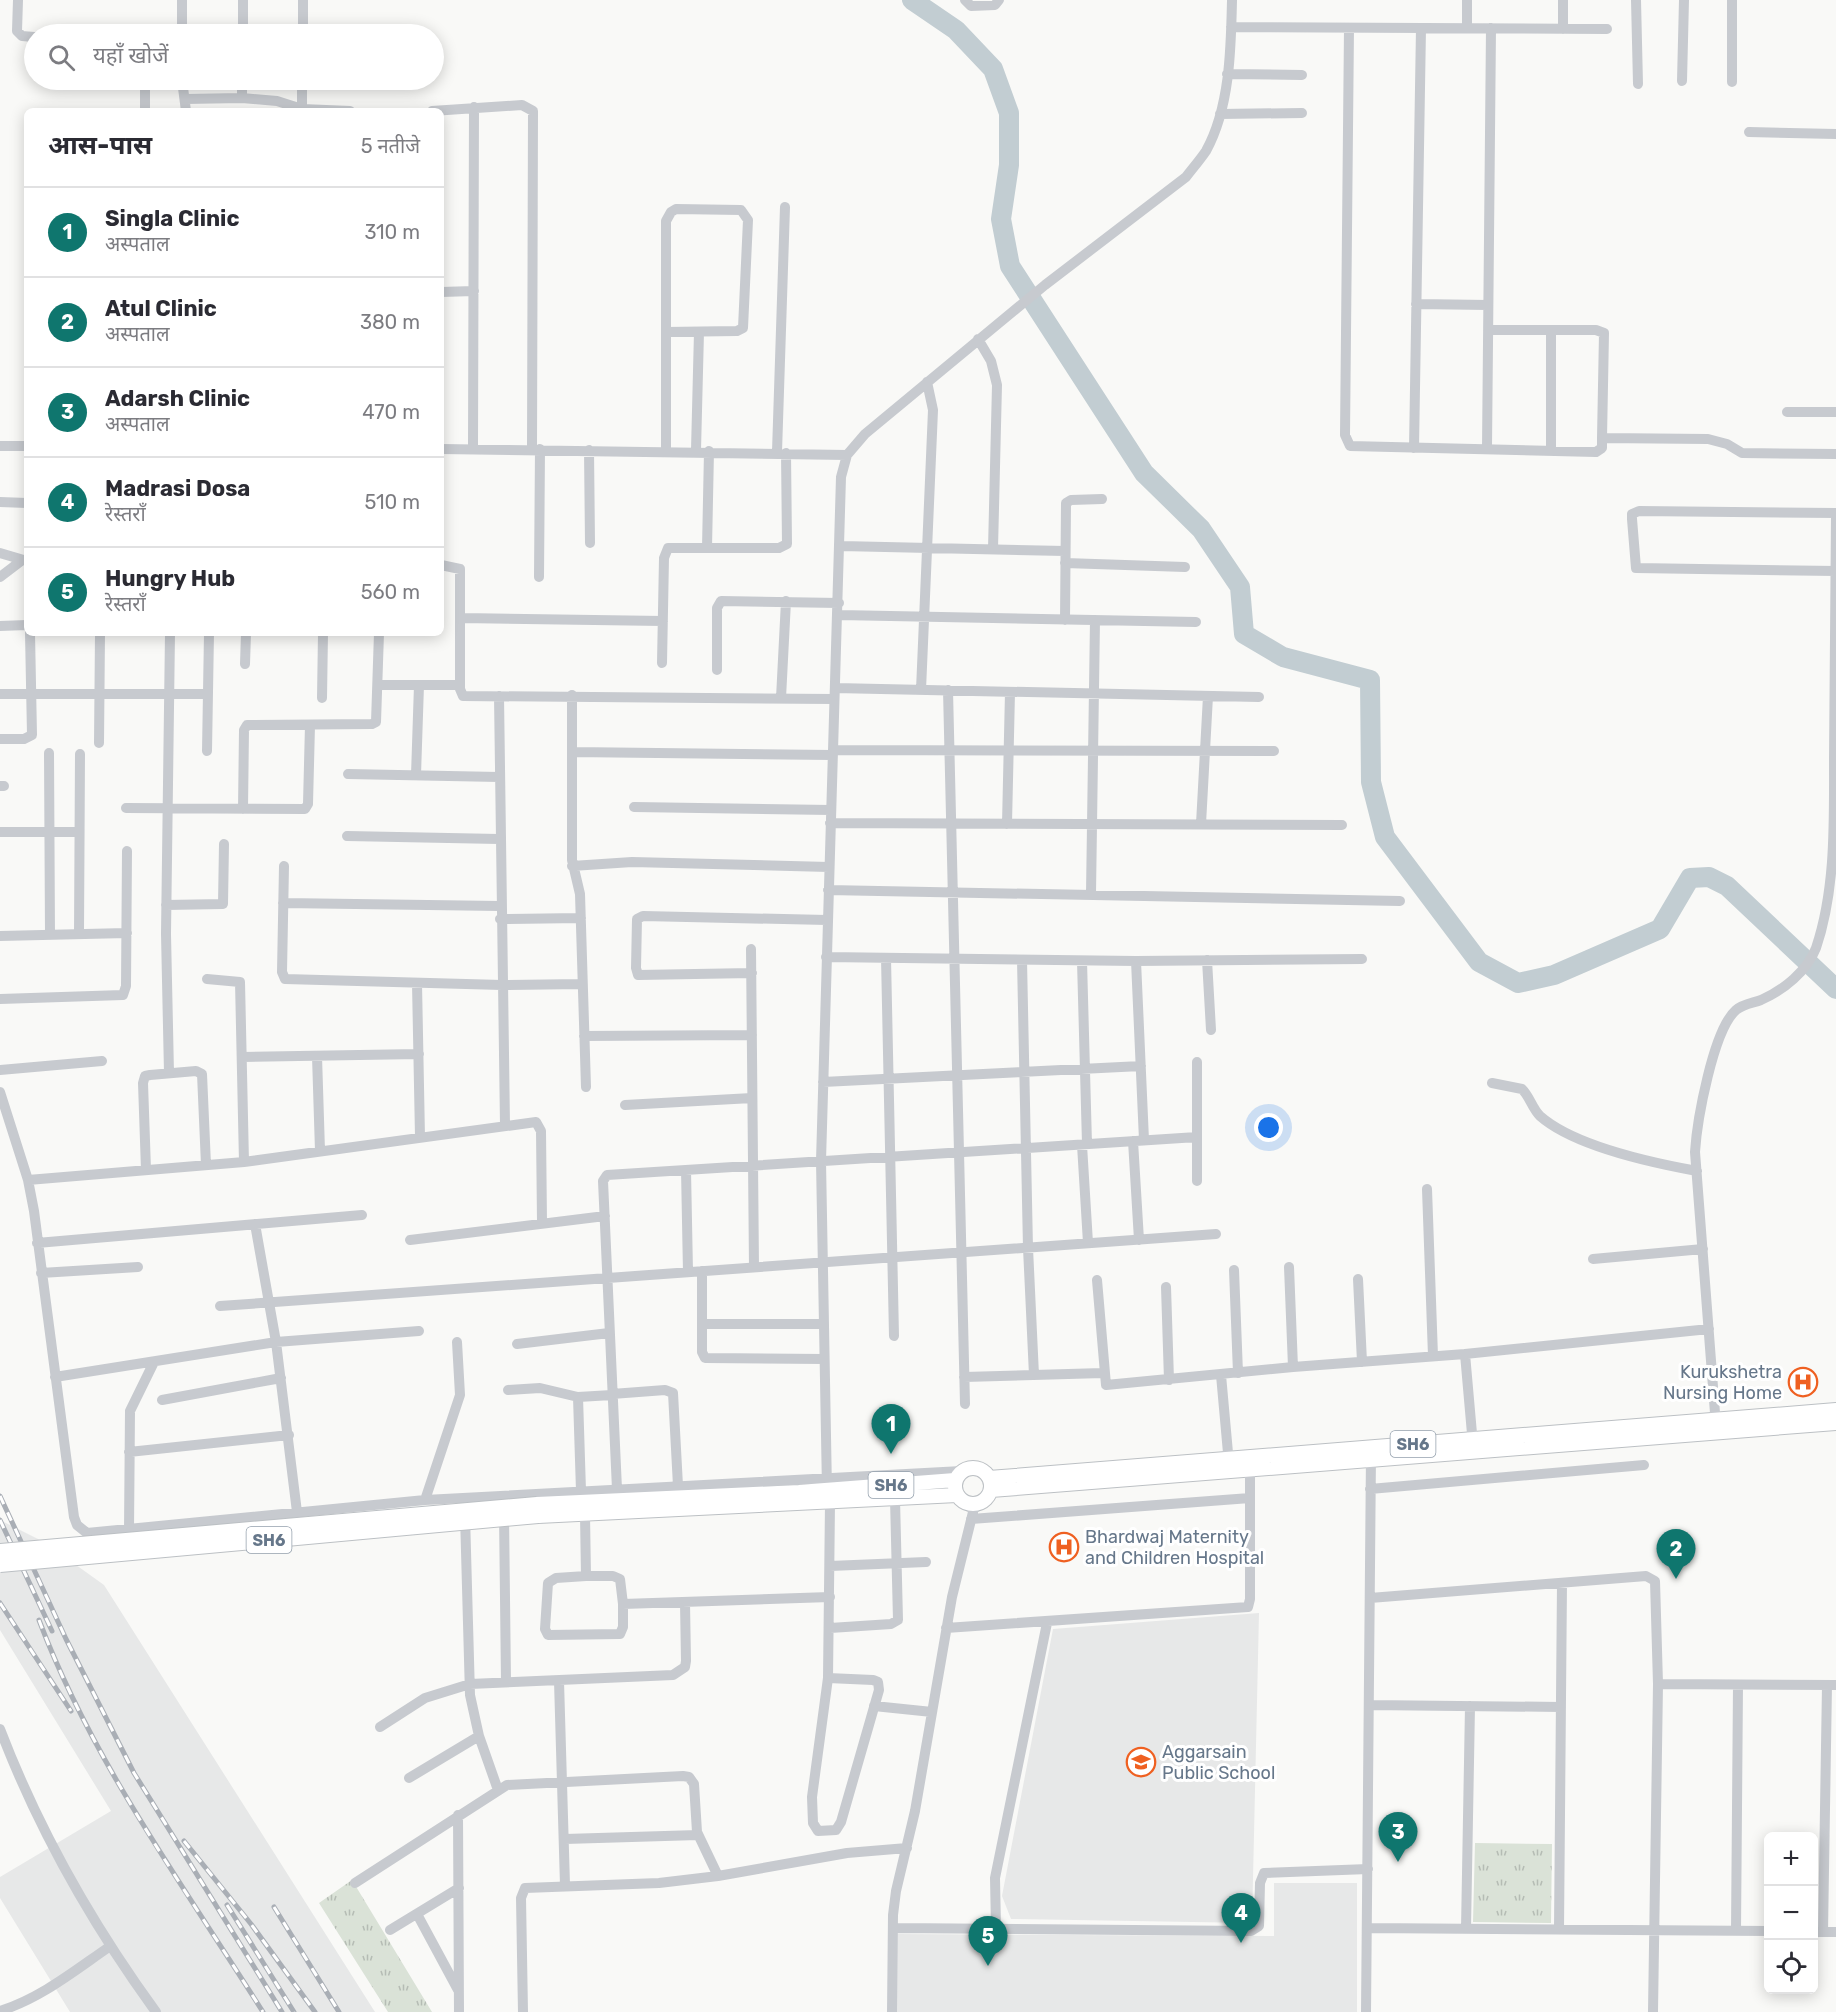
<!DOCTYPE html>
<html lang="hi">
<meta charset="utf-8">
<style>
:root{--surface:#fff;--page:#f2f2f3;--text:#2b2b33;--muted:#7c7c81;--line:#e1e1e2;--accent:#0f766e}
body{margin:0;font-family:Rubik,"Noto Sans Devanagari",sans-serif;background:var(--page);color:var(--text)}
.controls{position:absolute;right:18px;bottom:18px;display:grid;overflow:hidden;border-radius:9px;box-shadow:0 3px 15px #0003}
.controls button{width:54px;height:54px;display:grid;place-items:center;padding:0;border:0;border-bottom:2px solid var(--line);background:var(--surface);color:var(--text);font:30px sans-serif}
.you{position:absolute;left:1269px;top:1128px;width:21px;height:21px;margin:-15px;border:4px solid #fff;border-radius:50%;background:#1a73e8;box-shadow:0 0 0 9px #1a73e833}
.badge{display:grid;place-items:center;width:39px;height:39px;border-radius:50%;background:var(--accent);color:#fff;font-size:20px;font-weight:700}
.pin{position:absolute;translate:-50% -50px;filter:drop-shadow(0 2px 3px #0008)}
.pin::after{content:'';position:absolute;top:32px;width:21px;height:18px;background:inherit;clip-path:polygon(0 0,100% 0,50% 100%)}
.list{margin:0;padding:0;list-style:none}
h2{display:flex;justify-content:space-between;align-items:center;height:78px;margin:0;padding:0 24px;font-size:26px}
h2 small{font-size:20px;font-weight:400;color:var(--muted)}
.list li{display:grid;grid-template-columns:39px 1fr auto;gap:18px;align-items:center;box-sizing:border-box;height:90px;padding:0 24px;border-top:2px solid var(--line)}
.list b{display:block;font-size:22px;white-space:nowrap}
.list p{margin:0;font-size:20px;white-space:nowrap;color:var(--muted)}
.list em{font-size:20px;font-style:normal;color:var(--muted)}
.icon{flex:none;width:33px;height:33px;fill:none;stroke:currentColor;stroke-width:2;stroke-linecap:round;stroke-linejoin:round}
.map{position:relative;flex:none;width:1836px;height:2012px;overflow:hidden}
.search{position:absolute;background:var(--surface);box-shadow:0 3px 15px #0003;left:24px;top:24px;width:420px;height:66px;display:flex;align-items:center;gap:15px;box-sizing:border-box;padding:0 21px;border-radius:33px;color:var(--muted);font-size:22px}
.panel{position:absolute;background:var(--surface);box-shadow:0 3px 15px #0003;left:24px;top:108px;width:420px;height:528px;border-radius:9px}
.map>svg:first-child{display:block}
.built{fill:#e7e8e8}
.park{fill:url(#park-tufts)}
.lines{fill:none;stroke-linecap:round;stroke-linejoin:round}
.river{stroke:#c2cdd2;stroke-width:20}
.major-casing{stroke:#bcc0c4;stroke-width:16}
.minor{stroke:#c7cacf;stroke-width:10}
.major{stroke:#fff;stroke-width:14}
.rail-casing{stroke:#a9aeb5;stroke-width:5}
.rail{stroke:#fff;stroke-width:3;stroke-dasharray:9;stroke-linecap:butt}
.major-bridge-casing{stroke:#bcc0c4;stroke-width:16;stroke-linecap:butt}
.major-bridge{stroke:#fff;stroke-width:14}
.labels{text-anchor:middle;stroke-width:6;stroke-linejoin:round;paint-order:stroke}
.shield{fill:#fff;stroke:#94a0ad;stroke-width:1.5}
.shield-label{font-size:16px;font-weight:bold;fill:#66778a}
.poi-label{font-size:18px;fill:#66778a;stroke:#fff;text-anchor:start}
</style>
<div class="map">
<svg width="1836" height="2012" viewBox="0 0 1836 2012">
<defs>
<pattern id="park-tufts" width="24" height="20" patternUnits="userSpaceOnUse" patternTransform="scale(1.5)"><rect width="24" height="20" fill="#dae2d7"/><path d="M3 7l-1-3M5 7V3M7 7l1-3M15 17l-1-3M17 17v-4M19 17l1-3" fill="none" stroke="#b5bcb4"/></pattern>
</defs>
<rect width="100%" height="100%" fill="#f9f9f7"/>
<path class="built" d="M0 1520 44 1542 104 1585 375 2012H70L0 1898V1877L111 1811 0 1630Z
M1259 1613 1252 1923 1011 1919 1002 1896 1053 1629Z
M1274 1883H1357V2012H896V1934L1274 1936Z"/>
<path class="park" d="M1475 1843 1552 1844 1551 1923 1473 1922Z
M352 1880 432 2012H388L319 1903Z"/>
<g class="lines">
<path class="river" d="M912 0 956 30 993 69 1009 113V165L1001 219 1010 266 1144 473 1201 529 1240 587 1244 634 1283 657 1370 680 1371 782 1385 837 1479 962 1518 983 1554 975 1660 929 1690 878 1709 877 1727 886 1836 989"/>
<g class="major-casing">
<path id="major" d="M955 1486a18 18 0 1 1 36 0a18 18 0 1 1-36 0Z
M989 1478 1836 1410
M991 1490 1836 1423
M537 1504 799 1492 955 1480
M538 1516 957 1495"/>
</g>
<path class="minor" d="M18 0 17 31 22 36 34 37
M965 0 971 6 995 5 999 0
M1636 0 1638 84
M1231 27 1607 29
M1349 28 1345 435 1350 446 1596 452 1602 448V438L1708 439 1727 444 1742 453 1836 454
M1467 28V0
M1563 29V0
M182 34V0
M243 34V0
M303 34V0
M1227 74 1302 75
M182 80 186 111
M1682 81 1684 0
M1732 82V0
M145 83V111
M242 98V80
M186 99 242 98 277 101 302 109 350 111
M302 111V80
M432 111 522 105 533 111 532 449
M1220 114 1302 113
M1749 132 1836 134
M441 292 474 291
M1416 304 1488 305
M1488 330H1596L1604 333 1602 438
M666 332 737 331 743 328 748 220 741 210 676 209 671 212 666 221V450
M978 339 991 361 997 385 993 549
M1787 412H1836
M0 446H27
M1414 448 1421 28
M1487 448 1491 28
M441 449 847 455
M473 449 474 107
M1551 449V330
M589 450 590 543
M696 450 699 332
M777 452 785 207
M0 502 27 503
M1836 513 1639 511 1632 514V519L1636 568 1836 571
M841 546 1065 551
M707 548H779L787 544 786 453
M0 553 27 561
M1065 563 1185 567
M441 565 460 569V689L463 696 834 699
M0 577 21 561
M539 577 540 449
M839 615 1196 622
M461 618 663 621
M1065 620 1066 503 1071 500 1102 499
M0 626 27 625
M662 663 664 558 668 548H707L709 451
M245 664 246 633
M717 670V608L721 601 839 603
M378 685H460
M835 688 1259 697
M921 690 933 410 927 382
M948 690 965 1404
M0 694H208
M572 695V860L580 894 586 1087
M499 696 505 1125
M322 698 323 633
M781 698 786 601
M0 739H24L32 735 30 633
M99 743 100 633
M833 750 1274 751
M207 751 209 633
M572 752 832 755
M49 753 50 935
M348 774 499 777
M416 775 419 685
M0 786H4
M634 807 831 810
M126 808 305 809 308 804 310 725
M243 809 244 730 247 725 372 724 376 722 379 633
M830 823 1342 825
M1007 824 1010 692
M1201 824 1208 696
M0 832H78
M347 836 499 839
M284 866 282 972 285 979 502 985 581 984
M572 866 632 862 829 867
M828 890 1400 901
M1091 894 1095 620
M283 903 500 906
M166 905 223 904 224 844
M500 919 581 918
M79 934 80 754
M0 936 127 933
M751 949 754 1267
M826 957 1136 961 1362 959
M886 958 894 1336
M1022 960 1028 1248 1034 1375
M1207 960 1211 1030
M1082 961 1087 1144
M1136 961 1144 1140
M752 973 638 975 636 968 637 919 643 916 827 920
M207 979 240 982 244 1162
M417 983 420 1137
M0 999 123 995 126 986 127 851
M584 1036 752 1035
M317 1056 320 1151
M243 1057 419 1054
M1197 1062V1181
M0 1070 102 1061
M169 1073 166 934 170 633
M823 1082 1141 1066
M1492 1083 1522 1089C1530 1097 1532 1108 1540 1116 1574 1146 1653 1163 1697 1171
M0 1092 28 1180 34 1211 74 1517 77 1525 87 1533 425 1500 962 1471
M625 1105 752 1098
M1133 1141 1139 1240
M1082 1145 1088 1243
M146 1170 143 1083 145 1076 150 1075 196 1071 202 1074 206 1165
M686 1170 688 1272
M28 1180 244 1162 536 1122 541 1131 542 1222
M1427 1189 1433 1356
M255 1224 276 1342 297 1512
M410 1240 605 1216
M37 1243 362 1215
M1593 1259 1703 1249
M1289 1267 1293 1367
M1234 1270 1238 1373
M702 1271V1352L705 1358 824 1359
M41 1273 138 1267
M1358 1279 1362 1362
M1097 1280 1106 1385 1293 1367 1465 1354 1473 1445
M1166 1287 1169 1380
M220 1306 1216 1234
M702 1324H823
M517 1344 609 1333
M1465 1354 1709 1329
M1221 1375 1229 1464
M55 1377 276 1342 419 1331
M964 1377 1103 1373
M508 1390 540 1388 578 1397 612 1395
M612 1394 665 1390 673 1393 678 1486
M578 1397 581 1491
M162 1400 281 1378
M1716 1426 1695 1152C1697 1121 1713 1030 1736 1010 1743 1004 1753 1003 1761 1000 1784 990 1807 971 1816 948 1836 889 1834 821 1834 759 1835 678 1835 598 1836 518
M129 1452 289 1435
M617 1489 603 1181 607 1175 1197 1137
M1370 1489 1644 1465
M827 1490 821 1161 841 477 847 455 865 434 1045 285 1186 177C1192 169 1200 160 1206 151 1230 108 1231 48 1232 0
M425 1500 460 1395 457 1342
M504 1514 506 1682
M465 1515 470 1695 479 1736 498 1790
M585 1515 586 1576 556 1578 548 1583 545 1629 548 1635 620 1634 623 1627V1604L830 1597
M971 1519 1250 1498
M129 1531 130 1411 154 1362
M830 1566 926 1562
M586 1576H613L620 1579 623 1604
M1370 1598 1646 1576 1655 1581 1658 1684 1653 2012
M830 1628 891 1624 898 1620 895 1499
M946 1628 1248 1607 1250 1599V1470
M828 1678 873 1680 878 1682 879 1690 841 1822 836 1830 818 1831 813 1823 812 1797 828 1678 830 1503
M559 1681 565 1885
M1658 1684 1836 1685
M1369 1705 1561 1707
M874 1706 932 1712
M380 1727 425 1698 470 1684 673 1675 685 1667 686 1661 685 1603
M0 1729C39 1831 92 1924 156 2012
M409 1778 479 1736
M458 1815 459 2012
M565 1839 698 1835
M355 1883 507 1785 683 1776 689 1777 694 1784 697 1832 718 1876
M417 1914 458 1990
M893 1928 1251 1931 1259 1926 1260 1883 1264 1873 1368 1869
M996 1928 995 1878 1047 1623
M1367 1928 1768 1931
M1466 1929 1470 1706
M1559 1929 1562 1583
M390 1930 459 1888
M1736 1931 1738 1685
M1814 1932H1836
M1823 1932 1827 1685
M0 2011C41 1998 74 1971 109 1947
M523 2012 521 1898 525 1888 659 1883 718 1876 847 1853 907 1848
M892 2012 893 1915 896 1891 915 1811 952 1597 975 1504
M1366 2012 1371 1454"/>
<use href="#major" class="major"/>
<g class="rail-casing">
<path id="rail" d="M0 1496 66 1639 134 1773 282 2012
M0 1520 52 1631
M0 1603 71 1711
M39 1620C92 1761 183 1885 263 2012
M184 1841 251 1924 315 2012
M227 1905 294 2012
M274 1907 339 2012"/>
</g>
<use href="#rail" class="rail"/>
<g class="major-bridge-casing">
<path id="major-bridge" d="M0 1551 537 1504
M0 1565 538 1516"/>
</g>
<use href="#major-bridge" class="major-bridge"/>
</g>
<defs>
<g id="hospital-ring" transform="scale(1.5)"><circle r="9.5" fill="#fff" stroke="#ef6021" stroke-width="1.5"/><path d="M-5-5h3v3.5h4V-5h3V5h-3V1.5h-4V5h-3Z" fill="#ef6021"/></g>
<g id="school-ring" transform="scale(1.5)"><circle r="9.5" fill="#fff" stroke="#ef6021" stroke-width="1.5"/><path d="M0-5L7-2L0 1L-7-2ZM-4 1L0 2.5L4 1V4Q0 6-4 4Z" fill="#ef6021"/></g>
</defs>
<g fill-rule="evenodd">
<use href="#hospital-ring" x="1803" y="1382"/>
<use href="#hospital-ring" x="1064" y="1547"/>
<use href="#school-ring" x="1141" y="1762"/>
</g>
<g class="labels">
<g class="shield">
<rect x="1390.5" y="1431" width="45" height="26" rx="4.5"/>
<rect x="868.5" y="1472" width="45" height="26" rx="4.5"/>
<rect x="246.5" y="1527" width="45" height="26" rx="4.5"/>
</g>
<g class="shield-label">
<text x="1413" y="1450">SH6</text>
<text x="891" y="1491">SH6</text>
<text x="269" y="1546">SH6</text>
</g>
<g class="poi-label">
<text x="1782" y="1378" text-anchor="end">Kurukshetra<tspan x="1782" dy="21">Nursing Home</tspan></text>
<text x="1085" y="1543">Bhardwaj Maternity<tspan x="1085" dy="21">and Children Hospital</tspan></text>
<text x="1162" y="1758">Aggarsain<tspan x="1162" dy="21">Public School</tspan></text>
</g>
</g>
</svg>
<div class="controls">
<button>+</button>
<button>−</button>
<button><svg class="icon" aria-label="locate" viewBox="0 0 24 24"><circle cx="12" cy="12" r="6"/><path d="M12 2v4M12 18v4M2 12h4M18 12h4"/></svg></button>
</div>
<div class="you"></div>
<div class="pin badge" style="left:891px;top:1454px">1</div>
<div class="pin badge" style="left:1676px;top:1579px">2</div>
<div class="pin badge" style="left:1398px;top:1862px">3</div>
<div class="pin badge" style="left:1241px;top:1943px">4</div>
<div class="pin badge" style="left:988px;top:1966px">5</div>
<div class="search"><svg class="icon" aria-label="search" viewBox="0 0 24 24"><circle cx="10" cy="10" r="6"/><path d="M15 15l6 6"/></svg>यहाँ खोजें</div>
<section class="panel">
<h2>आस-पास<small>5 नतीजे</small></h2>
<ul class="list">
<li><span class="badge">1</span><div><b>Singla Clinic</b><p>अस्पताल</p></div><em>310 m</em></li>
<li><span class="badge">2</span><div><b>Atul Clinic</b><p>अस्पताल</p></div><em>380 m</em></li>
<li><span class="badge">3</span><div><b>Adarsh Clinic</b><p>अस्पताल</p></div><em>470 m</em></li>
<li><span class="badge">4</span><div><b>Madrasi Dosa</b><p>रेस्तराँ</p></div><em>510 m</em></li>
<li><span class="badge">5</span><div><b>Hungry Hub</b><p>रेस्तराँ</p></div><em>560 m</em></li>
</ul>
</section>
</div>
